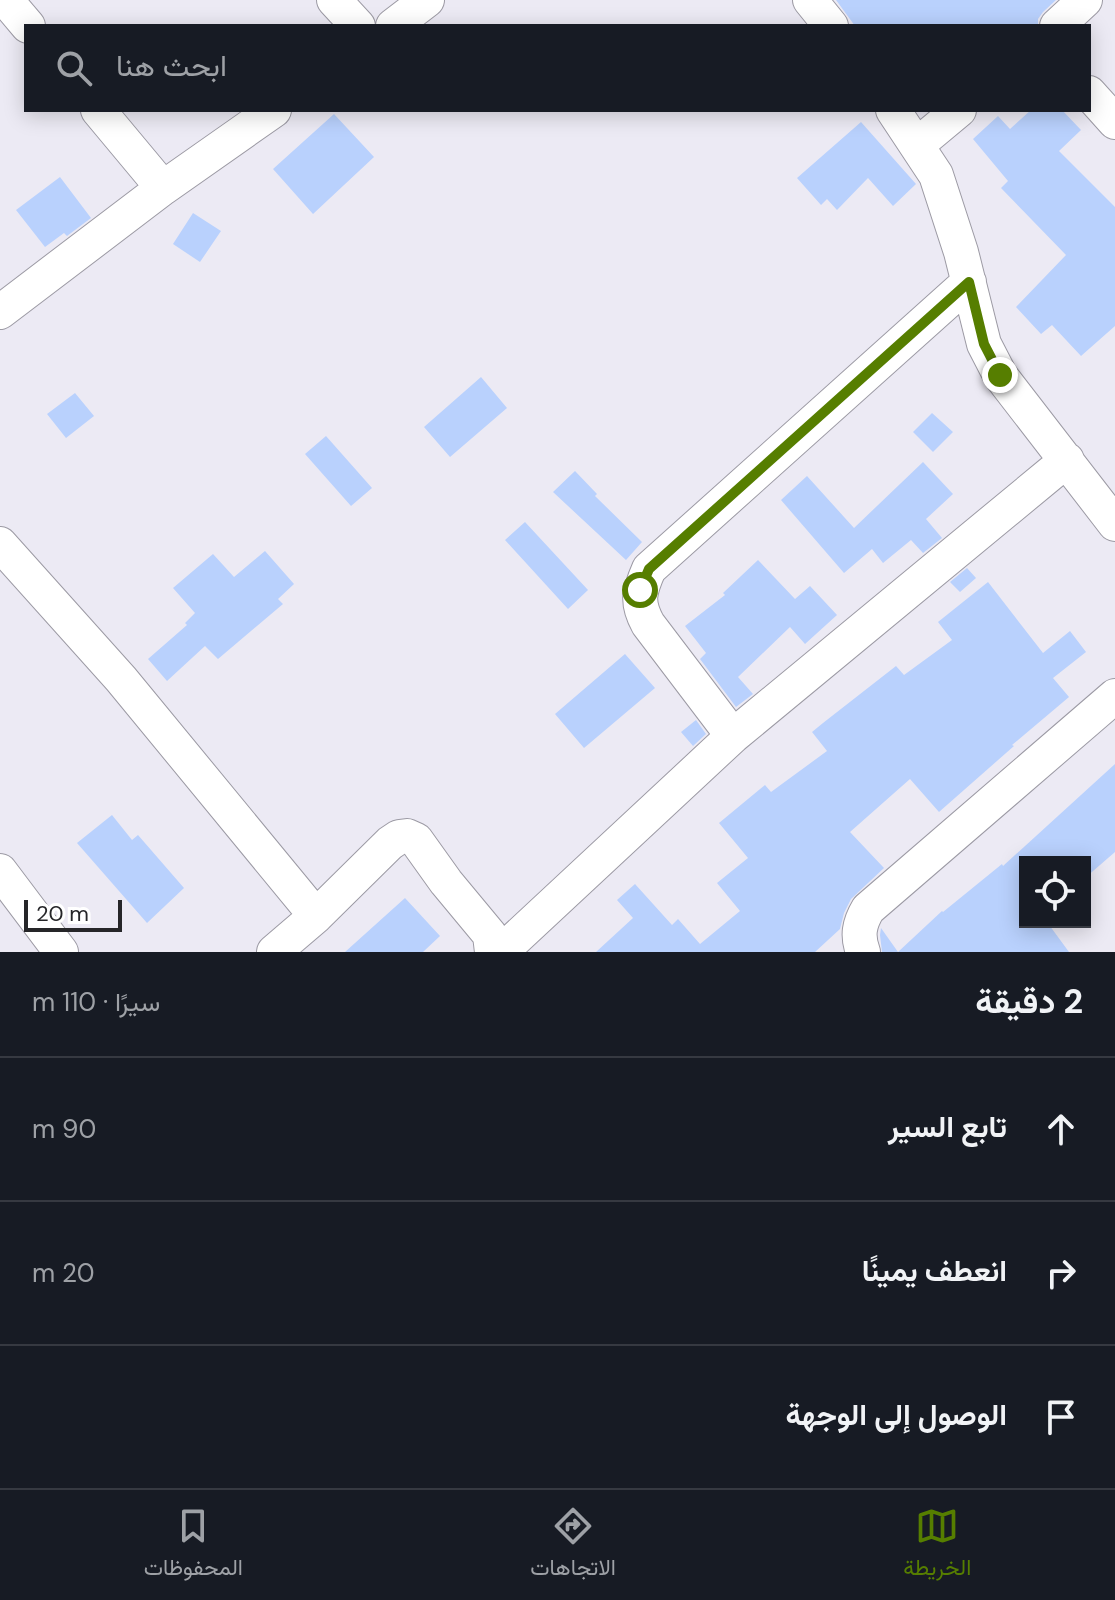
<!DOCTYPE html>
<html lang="ar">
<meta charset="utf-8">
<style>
:root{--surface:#171b24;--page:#242831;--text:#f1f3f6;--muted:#9ea1a6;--line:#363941;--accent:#567e00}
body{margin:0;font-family:"DM Sans",Vazirmatn,sans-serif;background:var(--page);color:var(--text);direction:rtl}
.controls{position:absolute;right:24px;bottom:24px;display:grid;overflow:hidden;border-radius:0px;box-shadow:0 4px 20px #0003}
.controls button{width:72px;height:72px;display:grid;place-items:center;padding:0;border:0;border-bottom:2px solid var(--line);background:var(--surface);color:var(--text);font:40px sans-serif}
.scale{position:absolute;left:24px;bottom:20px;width:98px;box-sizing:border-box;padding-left:8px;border:4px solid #262629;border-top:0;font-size:22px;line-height:28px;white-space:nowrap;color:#262629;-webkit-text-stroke:6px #fff;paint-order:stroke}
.stop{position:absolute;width:24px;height:24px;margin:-18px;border:6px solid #567e00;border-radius:50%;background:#fff}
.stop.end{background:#567e00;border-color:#fff;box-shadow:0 2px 8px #0008}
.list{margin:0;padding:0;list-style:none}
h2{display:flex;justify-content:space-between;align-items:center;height:104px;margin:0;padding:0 32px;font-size:34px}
h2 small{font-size:26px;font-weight:400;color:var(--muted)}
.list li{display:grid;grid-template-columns:52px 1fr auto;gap:24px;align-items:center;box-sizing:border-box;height:144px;padding:0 32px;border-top:2px solid var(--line)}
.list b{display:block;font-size:30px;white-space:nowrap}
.list em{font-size:26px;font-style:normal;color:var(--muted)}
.icon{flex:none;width:44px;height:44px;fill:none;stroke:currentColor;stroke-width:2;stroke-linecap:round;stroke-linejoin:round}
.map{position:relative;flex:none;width:1115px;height:952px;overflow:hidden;direction:ltr}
.search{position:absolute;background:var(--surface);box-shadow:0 4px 20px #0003;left:24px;right:24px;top:24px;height:88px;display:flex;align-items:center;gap:20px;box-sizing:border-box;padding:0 28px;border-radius:0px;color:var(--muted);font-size:30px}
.sheet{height:536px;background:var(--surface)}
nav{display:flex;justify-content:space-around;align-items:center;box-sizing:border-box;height:112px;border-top:2px solid var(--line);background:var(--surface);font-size:22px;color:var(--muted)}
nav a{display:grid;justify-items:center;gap:4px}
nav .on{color:var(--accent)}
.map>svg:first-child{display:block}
.building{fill:#b9d1fd}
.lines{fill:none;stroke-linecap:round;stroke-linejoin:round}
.minor-casing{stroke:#9c9aa4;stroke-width:36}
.minor{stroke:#fff;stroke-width:34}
.route{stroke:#567e00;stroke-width:10}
</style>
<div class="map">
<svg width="1115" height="952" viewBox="0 0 1115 952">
<rect width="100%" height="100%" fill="#eceaf4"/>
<path class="building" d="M836 0H1056L1043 12 1038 19V26H855Z
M1031 110H1062L1081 130 1059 151 1115 207V326L1081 356 1052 325 1041 334 1016 307 1066 255 1001 188 1008 181 973 139 998 116 1010 129Z
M334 114 374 157 313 214 273 169Z
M861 122 916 184 893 206 868 178 837 210 827 199 821 205 797 178Z
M60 177 91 218 67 236 64 233 45 247 16 210Z
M193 213 221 231 200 262 173 244Z
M481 377 507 408 450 457 424 427Z
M75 393 94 416 66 438 47 414Z
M932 413 953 432 933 452 913 432Z
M326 436 372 488 351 506 305 454Z
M923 462 953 494 926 519 942 538 923 553 911 540 883 563 872 549 844 573 781 500 807 476 854 528Z
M575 471 597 494 595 496 642 542 626 560 553 492Z
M525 522 588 590 568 609 505 540Z
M265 551 294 584 278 599 283 604 218 659 205 646 167 681 148 659 187 625 185 623 195 613 173 588 213 554 234 577Z
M758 560 795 599 810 586 837 615 805 644 790 627 738 677 753 694 736 707 700 659 706 653 685 626 725 595 723 593Z
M967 568 976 578 960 592 950 582Z
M988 582 1043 653 1070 631 1086 652 1053 678 1069 697 1012 745 1014 746 939 812 910 779 850 832 884 868 851 899 844 913 840 929 815 952H596L633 918 617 900 635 884 672 925 678 919 700 944 740 911 717 883 748 858 719 823 765 785 771 792 827 751 812 732 823 723 896 666 904 675 952 640 938 622Z
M625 654 655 688 584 748 555 714Z
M696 720 706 734 693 746 681 732Z
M1115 764V852L1085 878V862H1025V922H1047L1069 952H898L942 911 943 912 1002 864 1003 866Z
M112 815 132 840 138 835 184 888 147 923 77 843Z
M405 898 440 936 423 952H345Z
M881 928 898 952H882L880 935Z"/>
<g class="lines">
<g class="minor-casing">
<path id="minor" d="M6 0 28 26
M334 0 358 26
M810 0 831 26
M393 26 427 0
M1057 26 1085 0
M1089 93 1115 122
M98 110 163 188
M893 110 936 175 961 252 984 344 1000 375 1115 524
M917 145 959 110
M0 312 163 188 274 110
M0 544 121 679 316 916
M733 736 648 624C636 602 639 592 649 569L969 282
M0 871 61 952
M274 952 316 916 390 843 399 837 407 836 416 840 446 882 490 935 492 952
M501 952 733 736 1067 460
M863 952C857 936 859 924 868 909L1115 696"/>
</g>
<use href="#minor" class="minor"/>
</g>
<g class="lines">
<path class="route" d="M640 590 649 569 969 282 984 344 1000 375"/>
</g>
</svg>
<div class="controls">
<button><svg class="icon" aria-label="locate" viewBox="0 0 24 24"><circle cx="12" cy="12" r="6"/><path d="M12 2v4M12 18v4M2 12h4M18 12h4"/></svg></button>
</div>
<div class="scale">20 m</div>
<div class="stop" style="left:640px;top:590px"></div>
<div class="stop end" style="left:1000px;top:375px"></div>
<div class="search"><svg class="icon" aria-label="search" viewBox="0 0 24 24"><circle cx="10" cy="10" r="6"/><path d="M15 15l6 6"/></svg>ابحث هنا</div>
</div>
<section class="sheet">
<h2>2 دقيقة<small>سيرًا · 110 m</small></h2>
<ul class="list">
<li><svg class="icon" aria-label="ahead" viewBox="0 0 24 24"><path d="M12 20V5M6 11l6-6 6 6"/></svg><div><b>تابع السير</b></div><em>90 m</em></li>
<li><svg class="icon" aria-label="right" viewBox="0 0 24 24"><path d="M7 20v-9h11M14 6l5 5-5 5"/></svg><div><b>انعطف يمينًا</b></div><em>20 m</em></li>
<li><svg class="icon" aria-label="arrive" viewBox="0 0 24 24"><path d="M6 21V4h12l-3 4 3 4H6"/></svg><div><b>الوصول إلى الوجهة</b></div></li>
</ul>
</section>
<nav>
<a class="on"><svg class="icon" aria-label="map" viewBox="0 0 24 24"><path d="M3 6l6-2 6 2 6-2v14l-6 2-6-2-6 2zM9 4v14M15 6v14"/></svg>الخريطة</a>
<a><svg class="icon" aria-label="directions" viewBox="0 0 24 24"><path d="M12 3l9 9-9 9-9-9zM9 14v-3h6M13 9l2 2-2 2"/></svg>الاتجاهات</a>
<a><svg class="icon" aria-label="saved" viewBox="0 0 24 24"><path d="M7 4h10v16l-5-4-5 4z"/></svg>المحفوظات</a>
</nav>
